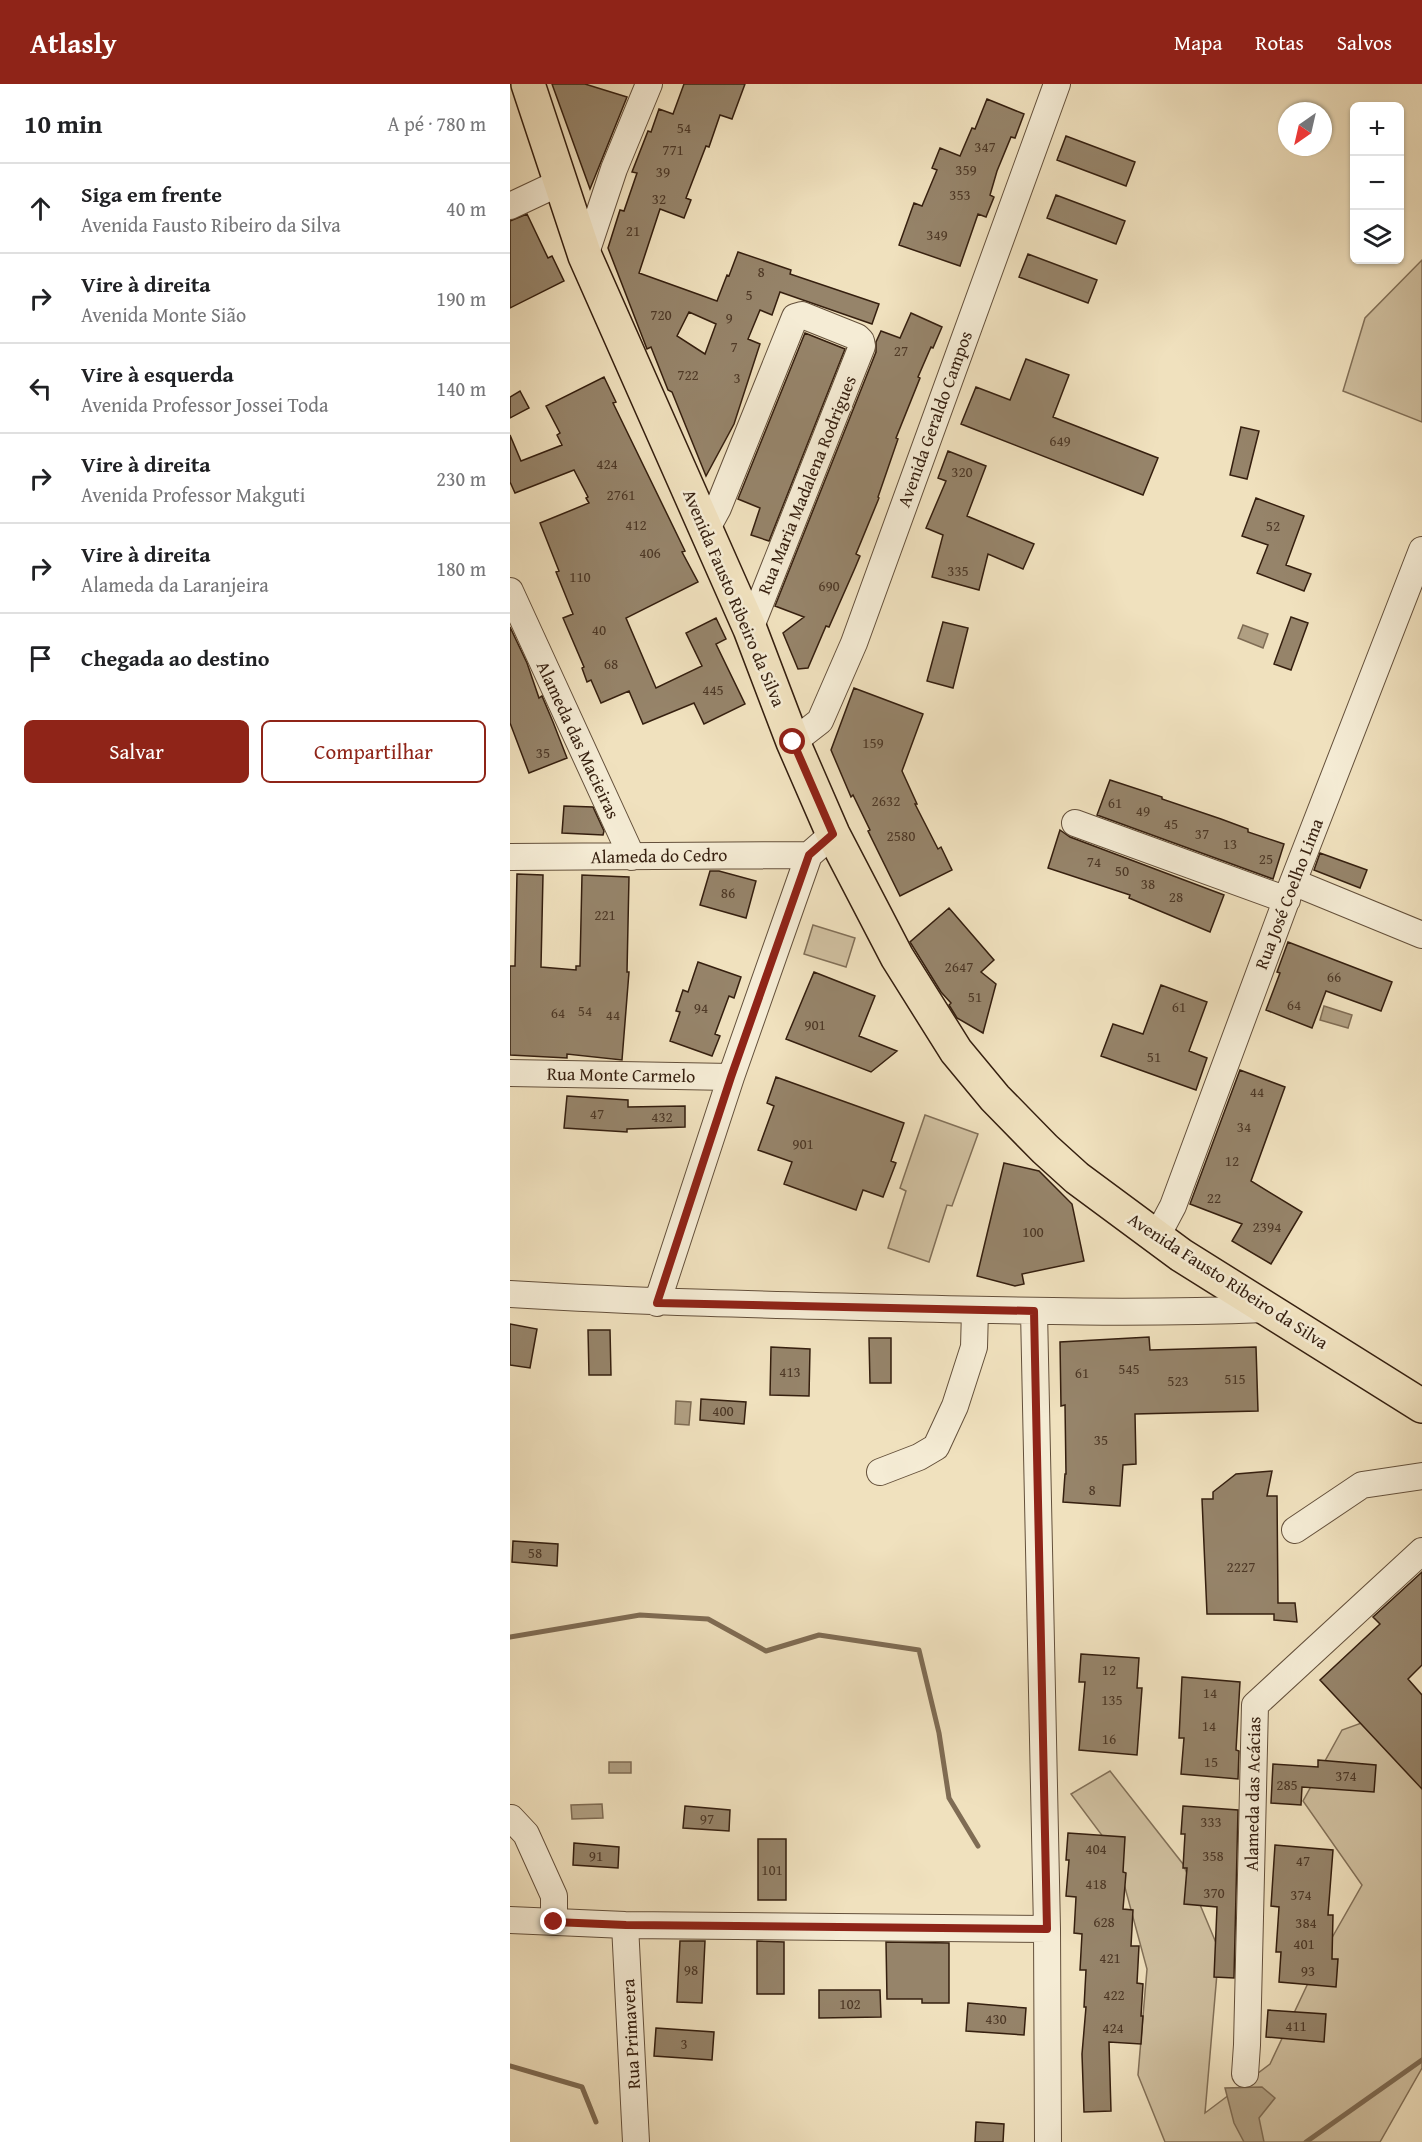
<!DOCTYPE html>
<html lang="pt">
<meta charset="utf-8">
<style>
:root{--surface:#fff;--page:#f6f6f6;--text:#202124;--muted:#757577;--line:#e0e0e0;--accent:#8f2418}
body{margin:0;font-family:"Gentium Book Plus",serif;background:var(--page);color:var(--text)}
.controls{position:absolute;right:18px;top:18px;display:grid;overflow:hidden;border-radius:9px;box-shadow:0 2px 4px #0004}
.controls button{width:54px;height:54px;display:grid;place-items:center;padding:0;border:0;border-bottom:2px solid var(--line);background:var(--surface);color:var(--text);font:30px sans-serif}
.compass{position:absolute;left:768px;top:18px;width:54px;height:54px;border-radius:50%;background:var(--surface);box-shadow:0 2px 4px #0004;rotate:214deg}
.stop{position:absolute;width:18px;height:18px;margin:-14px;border:4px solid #8f2418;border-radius:50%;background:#fff}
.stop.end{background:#8f2418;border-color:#fff;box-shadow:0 2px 6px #0008}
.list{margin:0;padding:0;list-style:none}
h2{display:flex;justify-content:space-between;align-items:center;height:78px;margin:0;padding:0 24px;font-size:26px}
h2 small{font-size:20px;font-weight:400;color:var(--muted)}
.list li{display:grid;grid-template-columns:39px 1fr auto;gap:18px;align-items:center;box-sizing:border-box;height:90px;padding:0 24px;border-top:2px solid var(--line)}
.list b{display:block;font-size:22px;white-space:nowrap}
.list p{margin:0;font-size:20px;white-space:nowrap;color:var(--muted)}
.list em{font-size:20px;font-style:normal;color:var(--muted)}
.actions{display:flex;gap:12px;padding:18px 24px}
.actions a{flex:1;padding:14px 0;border:2px solid var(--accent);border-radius:9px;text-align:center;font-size:21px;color:var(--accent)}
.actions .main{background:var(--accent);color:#fff}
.icon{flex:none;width:33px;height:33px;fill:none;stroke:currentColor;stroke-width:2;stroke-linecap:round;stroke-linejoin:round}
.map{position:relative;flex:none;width:912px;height:2058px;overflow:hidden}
header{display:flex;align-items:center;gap:36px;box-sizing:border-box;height:84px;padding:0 30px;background:var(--accent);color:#fff}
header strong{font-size:28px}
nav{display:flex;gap:33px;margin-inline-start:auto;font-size:21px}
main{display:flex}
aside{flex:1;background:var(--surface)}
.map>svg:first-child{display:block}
.green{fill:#d0c0a0;stroke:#827058;stroke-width:1.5}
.water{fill:#b09f82;stroke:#7f6c54;stroke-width:1.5}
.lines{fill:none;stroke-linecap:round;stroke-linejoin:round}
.stream{stroke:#7f6c54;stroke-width:5}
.building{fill:#96846a;stroke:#351f0f;stroke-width:1.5;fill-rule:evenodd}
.minor-casing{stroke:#64503b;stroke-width:28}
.major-casing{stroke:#351f0f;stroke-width:36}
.minor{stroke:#f5ecd5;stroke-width:26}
.major{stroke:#f0e1be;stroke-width:33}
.route{stroke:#8f2418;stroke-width:8}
.labels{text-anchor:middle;stroke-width:5;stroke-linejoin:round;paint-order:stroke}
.number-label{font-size:15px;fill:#4d3826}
.street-label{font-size:18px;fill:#351f0f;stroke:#f5ecd5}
</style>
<header>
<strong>Atlasly</strong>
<nav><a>Mapa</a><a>Rotas</a><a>Salvos</a></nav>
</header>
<main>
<aside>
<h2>10 min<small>A pé · 780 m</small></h2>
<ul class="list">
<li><svg class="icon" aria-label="ahead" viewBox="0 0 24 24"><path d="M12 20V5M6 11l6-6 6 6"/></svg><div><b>Siga em frente</b><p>Avenida Fausto Ribeiro da Silva</p></div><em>40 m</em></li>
<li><svg class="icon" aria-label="right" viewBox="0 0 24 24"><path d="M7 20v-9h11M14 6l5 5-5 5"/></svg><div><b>Vire à direita</b><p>Avenida Monte Sião</p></div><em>190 m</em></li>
<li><svg class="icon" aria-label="left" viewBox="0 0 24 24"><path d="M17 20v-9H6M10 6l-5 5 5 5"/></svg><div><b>Vire à esquerda</b><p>Avenida Professor Jossei Toda</p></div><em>140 m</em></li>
<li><svg class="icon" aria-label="right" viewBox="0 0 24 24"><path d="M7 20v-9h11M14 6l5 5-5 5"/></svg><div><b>Vire à direita</b><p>Avenida Professor Makguti</p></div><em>230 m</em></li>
<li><svg class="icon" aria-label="right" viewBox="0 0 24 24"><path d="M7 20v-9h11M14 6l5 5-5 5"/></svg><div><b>Vire à direita</b><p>Alameda da Laranjeira</p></div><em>180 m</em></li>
<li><svg class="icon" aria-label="arrive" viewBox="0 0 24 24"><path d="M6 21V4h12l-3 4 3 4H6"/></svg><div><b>Chegada ao destino</b></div></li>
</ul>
<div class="actions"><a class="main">Salvar</a><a>Compartilhar</a></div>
</aside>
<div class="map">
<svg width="912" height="2058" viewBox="0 0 912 2058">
<rect width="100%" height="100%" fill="#f0e1be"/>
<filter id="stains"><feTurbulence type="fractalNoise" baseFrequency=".00333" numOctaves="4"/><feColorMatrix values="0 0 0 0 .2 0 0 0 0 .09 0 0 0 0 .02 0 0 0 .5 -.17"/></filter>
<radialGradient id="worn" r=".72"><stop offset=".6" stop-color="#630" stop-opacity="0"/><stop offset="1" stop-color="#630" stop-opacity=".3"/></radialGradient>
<path class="green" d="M912 176V338L833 307 855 234Z
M303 841 345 854 336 883 294 870Z
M415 1031 468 1050 442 1122 437 1121 419 1178 378 1164 396 1107 390 1104Z
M912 1617V1984L870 2058H655L628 1991 637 1885 606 1770 561 1710 600 1687 673 1780 709 1866 695 2029 760 1980 807 1880 852 1801 793 1717 832 1646Z"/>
<path class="water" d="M733 541 758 550 753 564 728 554Z
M814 922 842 931 838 944 810 936Z
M166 1317 181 1318 179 1341 165 1340Z
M99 1678H121V1689H99Z
M92 1720 93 1734 62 1735 61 1721Z
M752 2003 765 2014 749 2034 754 2058H734L724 2039 715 2004Z"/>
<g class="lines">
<path class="stream" d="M0 1553 130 1531 198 1535 256 1567 309 1551 409 1566 429 1649 439 1714 468 1762
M0 1982 72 2003 86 2038
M796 2058 912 1976"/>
</g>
<path class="building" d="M42 0H75L117 13 80 105Z
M174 0H235L222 35 210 31 199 63 196 62 176 114 181 116 174 134 150 125 129 189 207 217 217 191 219 192 228 168 281 186 280 190 369 220 362 240 270 208 262 231 250 226 238 255 250 260 224 340 196 392 162 308 158 306 141 263 137 265 98 164 110 126 114 127 127 89 122 88 138 47 141 48 149 25 163 30ZM179 228 206 240 195 270 167 252Z
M477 15 514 30 505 54 501 53 487 87 480 111 484 113 476 133 468 130 450 182 389 161 404 119 412 122 427 86 422 84 430 64 450 72 462 44 465 45Z
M556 52 625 78 616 102 547 76Z
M546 111 615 137 606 160 537 134Z
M17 130 38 174 42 172 54 197 0 224V137Z
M518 170 587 196 578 219 509 193Z
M401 229 432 243 423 264 421 263 408 293 410 294 386 354 388 355 368 413 369 414 346 470 350 472 345 484 319 543 316 542 298 584 288 585 273 549 294 533 265 522 366 268V258L371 247 390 254Z
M295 249 335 265 259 457 241 451 250 424 228 415Z
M516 275 559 291 543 333 648 374 633 411 451 340 466 303 500 316Z
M94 293 106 318 103 319 175 467 172 468 188 498 116 534 146 604 192 582 176 549 206 534 216 555 206 560 235 620 194 640 184 619 133 640 119 607 91 619 81 596 77 598 72 584 74 583 53 534 63 530 46 488 49 487 30 439 79 419 76 414 78 413 64 386 5 409 0 398V351L11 377 52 361 47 351 50 349 36 322Z
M10 307 19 324 0 334V313Z
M731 343 749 347 737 395 720 391Z
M438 367 476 382 457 432 524 460 513 485 478 470 469 506 422 493 433 451 416 444 436 397 428 394Z
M746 414 794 432 776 481 801 490 794 507 747 489 758 461 732 452Z
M781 533 798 539 781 586 764 580Z
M433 538 458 544 443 604 417 597Z
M0 543 17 579 29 614 32 612 43 638 57 674 19 689 0 639Z
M344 604 413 630 392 687 407 720H405L428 765 431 763 442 786 390 812 358 747 360 746 343 711 341 713 321 666Z
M600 696 652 713V715L711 735 738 745V748L774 760 763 795 587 731Z
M54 722 83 723 94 747 93 751 52 749Z
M550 746 560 753 714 811 700 848 619 814 620 811 538 784Z
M810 769 857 786 850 804 804 786Z
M200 787H209L246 797 236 834 190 821Z
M7 790 33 791 31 883 66 886V882H70L72 791 119 793 117 888H119L112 976 57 970V974L0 971V882H5Z
M439 824 484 876 471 888 486 900 473 949 447 934 439 921 441 919 431 908 400 858Z
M778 858 882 898 871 927 816 907 802 944 756 926 770 889 767 888Z
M188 878 231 893 224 914 219 912 205 950 210 952 202 972 160 957 170 928 166 927 173 906 178 908Z
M304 888 365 912 349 952 387 967 361 988 276 955Z
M651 901 697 918 679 967 697 974 686 1006 591 972 603 940 633 950Z
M730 986 775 1003 741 1097 792 1128 761 1180 722 1157 732 1140 680 1120Z
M266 993 394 1039 381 1077 386 1079 373 1113 353 1106 346 1126 274 1100 282 1078 248 1066 264 1022 257 1019Z
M57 1012 118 1016V1023L175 1022V1043L117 1045V1048L54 1044Z
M494 1079 529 1087 562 1120 574 1177 512 1190 514 1200 505 1202 467 1192Z
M0 1240 27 1245 20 1284 0 1281Z
M78 1246H100L101 1291H79Z
M639 1253 640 1266 746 1263 748 1327 625 1330 626 1380 613 1381 610 1422 553 1418 555 1390H556L555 1321 551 1322 550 1258Z
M359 1254H381V1299H360Z
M261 1263 300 1265 299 1312 260 1311Z
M191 1315 236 1318 234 1340 190 1336Z
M762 1387 757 1412H767L768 1519H785L787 1538 764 1536V1530H697L692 1415H703V1408L726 1390Z
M3 1457 48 1460 47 1482 2 1478Z
M912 1488V1581L898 1595 912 1611V1705L810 1596 870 1540 863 1533Z
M571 1570 629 1574 627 1604H632L627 1671 569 1666 575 1598H569Z
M672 1593 730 1598 726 1666 729 1667 728 1695 671 1690 674 1654H669Z
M808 1676 866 1681 864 1708 792 1703 791 1721 761 1719 763 1680 808 1683Z
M175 1722 220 1726 219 1747 173 1744Z
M673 1722 728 1726 724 1894 704 1893 707 1823 674 1820 677 1784H673L675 1750H671Z
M558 1749 615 1753 613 1788 616 1789 613 1825 623 1826 621 1862H629L627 1899 633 1900 631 1932H633L631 1960 599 1958 601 2027 574 2028 572 1970 576 1923H574L576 1886H570L572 1850 564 1849 566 1813 556 1812 559 1776H556Z
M248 1755H276V1816H248Z
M64 1759 109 1763 108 1784 63 1781Z
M765 1761 823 1766 818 1831H823L822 1875H828L826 1903 769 1898 771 1868H766L769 1823 761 1822Z
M170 1857H195L192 1919 167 1918Z
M247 1857 274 1858V1910H247Z
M376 1858 439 1859V1919H412V1915H377Z
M309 1906H370L371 1933 309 1934Z
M458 1919 516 1924 514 1951 456 1947Z
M758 1926 816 1930 814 1958 756 1953Z
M146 1944 204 1948 202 1976 144 1972Z
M466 2038 494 2040 493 2058H465Z"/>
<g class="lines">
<g class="minor-casing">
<path id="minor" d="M0 122 49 99
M75 172 104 85 139 0
M196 446 208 424 285 233 292 231 347 253 351 257 352 262 240 545
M0 507 122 773
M283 658 310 637 344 559 547 0
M565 739 777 816
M0 773 299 771
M783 798 912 851
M0 989 221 993
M646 1154 663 1122 783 798 912 466
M0 1210C130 1218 261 1221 391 1224 512 1227 634 1230 755 1225
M147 1219 221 993 299 771 323 750
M524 1227 537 1845 538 2058
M370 1388 409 1373 426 1363 445 1322 464 1263 465 1226
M785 1446 852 1401 912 1392
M1 1734 16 1750 44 1812V1838
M0 1836 115 1841 537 1845
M115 1841 126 2058
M735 1990 737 1961 745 1621 912 1467"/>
</g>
<g class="major-casing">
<path id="major" d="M18 0 75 172 240 545 283 658 323 750 387 873 446 967 485 1014 535 1065 567 1094 671 1171 912 1322"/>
</g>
<use href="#minor" class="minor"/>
<use href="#major" class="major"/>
</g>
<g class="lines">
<path class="route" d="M44 1838 116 1841 537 1845 524 1227 147 1219 221 993 299 771 323 750 283 658"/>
</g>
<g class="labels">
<g class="number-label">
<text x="174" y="49">54</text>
<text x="475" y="68">347</text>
<text x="163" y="71">771</text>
<text x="456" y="91">359</text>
<text x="153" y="93">39</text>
<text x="450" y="116">353</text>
<text x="149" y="120">32</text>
<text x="123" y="152">21</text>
<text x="427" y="156">349</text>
<text x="251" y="193">8</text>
<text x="239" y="216">5</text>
<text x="151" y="236">720</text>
<text x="219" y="239">9</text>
<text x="224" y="268">7</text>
<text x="391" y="272">27</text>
<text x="178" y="296">722</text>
<text x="227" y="299">3</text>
<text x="550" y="362">649</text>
<text x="97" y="385">424</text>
<text x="452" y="393">320</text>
<text x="111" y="416">2761</text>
<text x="126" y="446">412</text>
<text x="763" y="447">52</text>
<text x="140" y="474">406</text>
<text x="448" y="492">335</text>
<text x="70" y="498">110</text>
<text x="319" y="507">690</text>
<text x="89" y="551">40</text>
<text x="101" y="585">68</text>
<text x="203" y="611">445</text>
<text x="363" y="664">159</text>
<text x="33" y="674">35</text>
<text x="376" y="722">2632</text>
<text x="605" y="724">61</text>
<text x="633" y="732">49</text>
<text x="661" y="745">45</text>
<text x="692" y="755">37</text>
<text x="391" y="757">2580</text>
<text x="720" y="765">13</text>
<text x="756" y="780">25</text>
<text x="584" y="783">74</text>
<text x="612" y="792">50</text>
<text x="638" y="805">38</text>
<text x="218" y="814">86</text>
<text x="666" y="818">28</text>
<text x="95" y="836">221</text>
<text x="449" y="888">2647</text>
<text x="824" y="898">66</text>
<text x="465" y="918">51</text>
<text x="784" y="926">64</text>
<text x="669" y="928">61</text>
<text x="191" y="929">94</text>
<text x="75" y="932">54</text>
<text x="48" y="934">64</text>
<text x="103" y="936">44</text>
<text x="305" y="946">901</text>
<text x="644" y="978">51</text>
<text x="747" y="1013">44</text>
<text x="87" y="1035">47</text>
<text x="152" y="1038">432</text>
<text x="734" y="1048">34</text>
<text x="293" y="1065">901</text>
<text x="722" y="1082">12</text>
<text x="704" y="1119">22</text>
<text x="757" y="1148">2394</text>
<text x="523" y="1153">100</text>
<text x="619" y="1290">545</text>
<text x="280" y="1293">413</text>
<text x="572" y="1294">61</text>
<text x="725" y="1300">515</text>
<text x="668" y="1302">523</text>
<text x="213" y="1332">400</text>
<text x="591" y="1361">35</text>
<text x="582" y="1411">8</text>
<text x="25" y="1474">58</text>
<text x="731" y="1488">2227</text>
<text x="599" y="1591">12</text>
<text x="700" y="1614">14</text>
<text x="602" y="1621">135</text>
<text x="699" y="1647">14</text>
<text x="599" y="1660">16</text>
<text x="701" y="1683">15</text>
<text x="836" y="1697">374</text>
<text x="777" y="1706">285</text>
<text x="197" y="1740">97</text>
<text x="701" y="1743">333</text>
<text x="586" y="1770">404</text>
<text x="86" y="1777">91</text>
<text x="703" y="1777">358</text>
<text x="793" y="1782">47</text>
<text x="262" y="1791">101</text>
<text x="586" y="1805">418</text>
<text x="704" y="1814">370</text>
<text x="791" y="1816">374</text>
<text x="594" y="1843">628</text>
<text x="796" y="1844">384</text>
<text x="794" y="1865">401</text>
<text x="600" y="1879">421</text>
<text x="181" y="1891">98</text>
<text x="798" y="1892">93</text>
<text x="604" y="1916">422</text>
<text x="340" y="1925">102</text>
<text x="486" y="1940">430</text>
<text x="786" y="1947">411</text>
<text x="603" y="1949">424</text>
<text x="174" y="1965">3</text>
</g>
<g class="street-label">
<text transform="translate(425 335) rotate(-70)" y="6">Avenida Geraldo Campos</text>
<text transform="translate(297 401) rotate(-68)" y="6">Rua Maria Madalena Rodrigues</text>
<text transform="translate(224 514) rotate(67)" y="6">Avenida Fausto Ribeiro da Silva</text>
<text transform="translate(68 656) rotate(65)" y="6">Alameda das Macieiras</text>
<text transform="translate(149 772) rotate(-1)" y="6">Alameda do Cedro</text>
<text transform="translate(779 810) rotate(-69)" y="6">Rua José Coelho Lima</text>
<text transform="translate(111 991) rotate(1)" y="6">Rua Monte Carmelo</text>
<text transform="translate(718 1197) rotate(33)" y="6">Avenida Fausto Ribeiro da Silva</text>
<text transform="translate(743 1710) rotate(-89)" y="6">Alameda das Acácias</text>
<text transform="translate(121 1950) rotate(-93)" y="6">Rua Primavera</text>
</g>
</g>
<rect width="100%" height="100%" filter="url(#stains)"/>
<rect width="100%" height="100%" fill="url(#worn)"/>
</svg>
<div class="controls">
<button>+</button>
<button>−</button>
<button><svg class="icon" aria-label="layers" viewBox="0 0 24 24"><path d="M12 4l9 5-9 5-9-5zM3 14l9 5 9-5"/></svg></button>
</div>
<svg class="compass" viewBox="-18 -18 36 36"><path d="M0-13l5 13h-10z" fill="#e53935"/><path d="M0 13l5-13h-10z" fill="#757577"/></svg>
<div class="stop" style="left:283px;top:658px"></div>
<div class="stop end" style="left:44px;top:1838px"></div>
</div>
</main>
